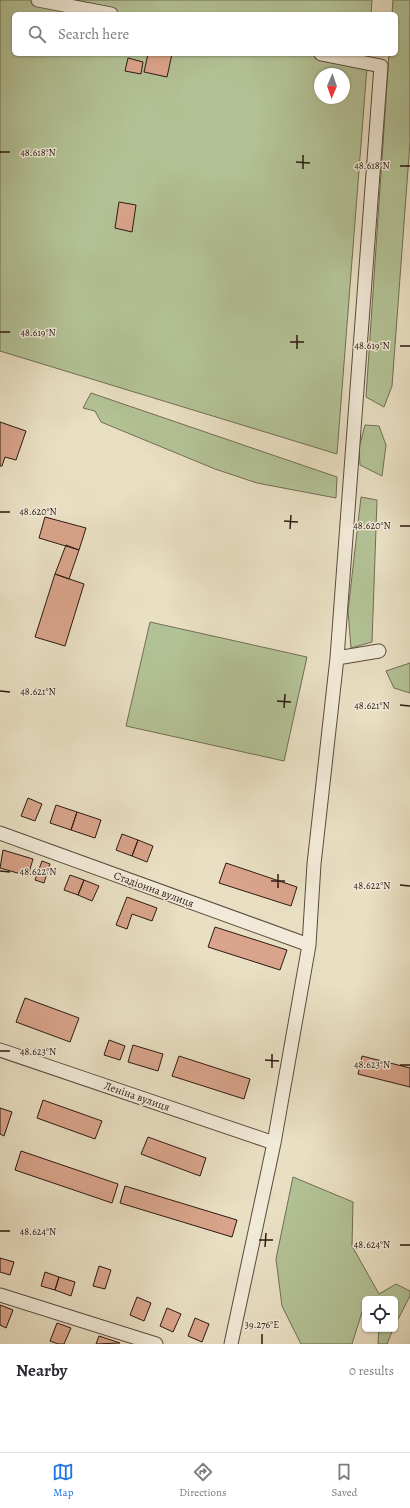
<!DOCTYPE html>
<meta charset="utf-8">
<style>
:root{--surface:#fff;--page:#f2f2f3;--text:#2b2b33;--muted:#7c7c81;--line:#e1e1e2;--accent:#1a73e8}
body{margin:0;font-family:Alegreya,serif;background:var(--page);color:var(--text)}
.controls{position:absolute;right:12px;bottom:12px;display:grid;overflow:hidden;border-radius:6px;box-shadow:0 1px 3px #0004}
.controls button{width:36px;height:36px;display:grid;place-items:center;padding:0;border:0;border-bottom:1px solid var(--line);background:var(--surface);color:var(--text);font:20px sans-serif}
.compass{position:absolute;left:314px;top:68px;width:36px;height:36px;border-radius:50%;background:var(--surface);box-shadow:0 1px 3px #0004;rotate:182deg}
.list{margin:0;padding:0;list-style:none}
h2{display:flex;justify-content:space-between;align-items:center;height:52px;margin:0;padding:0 16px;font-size:17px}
h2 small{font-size:13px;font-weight:400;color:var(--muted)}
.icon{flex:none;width:22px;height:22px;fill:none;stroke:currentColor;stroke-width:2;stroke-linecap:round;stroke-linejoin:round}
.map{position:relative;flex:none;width:410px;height:1344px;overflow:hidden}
.search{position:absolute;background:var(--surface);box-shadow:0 1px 3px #0004;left:12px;right:12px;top:12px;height:44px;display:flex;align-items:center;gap:10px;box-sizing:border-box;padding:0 14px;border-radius:6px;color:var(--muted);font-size:15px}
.sheet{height:108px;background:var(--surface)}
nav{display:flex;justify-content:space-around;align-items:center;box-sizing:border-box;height:56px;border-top:1px solid var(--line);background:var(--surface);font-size:11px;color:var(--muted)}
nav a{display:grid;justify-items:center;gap:2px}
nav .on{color:var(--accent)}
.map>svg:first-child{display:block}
.green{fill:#b3c296;stroke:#706e54;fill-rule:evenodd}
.building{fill:#d9a48b;stroke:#2c1911}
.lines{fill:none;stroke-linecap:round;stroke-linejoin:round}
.minor-casing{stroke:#5b4a3e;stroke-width:15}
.minor{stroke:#f1ead8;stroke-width:13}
.ticks{fill:none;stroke:#2c1911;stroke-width:1.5}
.labels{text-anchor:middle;stroke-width:3;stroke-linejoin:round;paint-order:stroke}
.street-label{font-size:11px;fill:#2c1911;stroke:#f1ead8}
.ticks-label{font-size:10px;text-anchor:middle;fill:#2c1911;stroke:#f1ead8;stroke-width:3;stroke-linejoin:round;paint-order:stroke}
</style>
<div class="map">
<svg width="410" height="1344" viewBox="0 0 410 1344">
<rect width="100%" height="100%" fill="#e9dfc3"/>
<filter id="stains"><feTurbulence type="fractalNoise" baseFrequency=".005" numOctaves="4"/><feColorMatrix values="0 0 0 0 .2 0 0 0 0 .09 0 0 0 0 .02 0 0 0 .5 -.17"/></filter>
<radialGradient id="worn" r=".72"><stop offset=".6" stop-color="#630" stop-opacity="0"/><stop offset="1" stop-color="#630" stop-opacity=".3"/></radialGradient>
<path class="green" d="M0 0H372L371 14H14V54H368L337 454 0 351ZM320 74H344V98H320Z
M393 0H410V142L392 386 384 407 366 397 389 54H396V14H392Z
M91 393 337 477 336 498 257 483 215 469 101 422 95 411 83 408Z
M365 425 379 426 386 445 382 476 360 465 359 448Z
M361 497 377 500 372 642 351 648 348 611Z
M150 622 307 657 284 761 126 726Z
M410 663V693L394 688 386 671Z
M293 1177 353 1202 352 1246 379 1294 396 1284 410 1291V1296L395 1325V1299H365V1313L362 1312 352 1344H301L282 1306 276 1259Z
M379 1329H393L387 1344H378Z"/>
<path class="building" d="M148 54H172L167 77 144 72Z
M128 58 143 62 141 74 125 71Z
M119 202 136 205 132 232 115 228Z
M0 422 26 431 16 460 5 457 2 466H0Z
M45 517 86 528 79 550 39 538Z
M66 545 79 550 69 579 55 574Z
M55 574 84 584 65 646 35 637Z
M28 798 42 804 35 821 21 816Z
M56 805 77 812 71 830 50 823Z
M77 812 101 820 95 838 71 830Z
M122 834 138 840 132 856 116 850Z
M138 840 153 846 147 862 132 856Z
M3 850 33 859 28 876 0 868Z
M42 861 50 864 44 883 35 880Z
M226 863 297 887 291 906 219 883Z
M70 875 84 880 78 895 64 890Z
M84 880 99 886 92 901 78 895Z
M127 897 157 908 152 921 132 914 127 929 116 925Z
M215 927 287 950 280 970 208 947Z
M25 998 79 1018 70 1042 16 1022Z
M109 1040 125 1046 120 1060 104 1055Z
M133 1045 163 1054 158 1071 128 1062Z
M179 1056 250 1079 244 1099 172 1076Z
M362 1056 410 1068V1087L358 1074Z
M43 1100 102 1121 95 1139 37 1118Z
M0 1108 12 1112 4 1136 0 1134Z
M148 1137 206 1158 200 1176 141 1154Z
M21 1151 118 1184 112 1203 15 1170Z
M125 1186 237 1220 232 1237 120 1203Z
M0 1258 14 1262 10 1275 0 1272Z
M99 1266 111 1270 105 1289 93 1286Z
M45 1272 59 1277 55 1290 41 1286Z
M59 1277 75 1282 71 1296 55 1290Z
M137 1297 151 1303 144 1321 130 1315Z
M0 1305 13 1310 6 1328 0 1325Z
M167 1308 181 1314 173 1332 160 1326Z
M195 1318 209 1324 202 1342 188 1336Z
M57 1323 71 1328 64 1344H58L50 1341Z
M99 1336 120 1343 96 1344Z"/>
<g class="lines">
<g class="minor-casing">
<path id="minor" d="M38 0 111 14
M337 658 379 651
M0 833 309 945
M0 1050 274 1143
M0 1295 156 1344
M231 1344 274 1143 309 945 314 864 337 658 381 66 321 54"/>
</g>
<use href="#minor" class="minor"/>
</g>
<path class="ticks" d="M0 152H10M296 162 310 163M400 166H410M303 169V155M0 332H10M290 342H304M400 346H410M297 349V335M0 512H10M284 521 298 522M400 526H410M290 529 291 515M0 691 10 692M277 701 291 702M400 705 410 706M284 708 285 694M0 871 10 872M271 881H285M400 885 410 886M278 888V874M0 1051H10M265 1060 279 1061M400 1065H410M272 1068V1054M0 1231H10M259 1240H273M400 1245H410M265 1247 266 1233M262 1344V1334"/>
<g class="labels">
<g class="street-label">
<text transform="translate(154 889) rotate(20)" y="4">Стадіонна вулиця</text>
<text transform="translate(137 1096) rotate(19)" y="4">Леніна вулиця</text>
</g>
</g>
<g class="ticks-label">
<text x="38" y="156">48.618°N</text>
<text x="372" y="169">48.618°N</text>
<text x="38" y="336">48.619°N</text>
<text x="372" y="349">48.619°N</text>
<text x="38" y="515">48.620°N</text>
<text x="372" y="529">48.620°N</text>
<text x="38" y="695">48.621°N</text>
<text x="372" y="709">48.621°N</text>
<text x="38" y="875">48.622°N</text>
<text x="372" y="889">48.622°N</text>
<text x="38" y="1055">48.623°N</text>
<text x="372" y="1068">48.623°N</text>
<text x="38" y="1235">48.624°N</text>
<text x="372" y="1248">48.624°N</text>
<text x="262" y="1328">39.276°E</text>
</g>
<rect width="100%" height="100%" filter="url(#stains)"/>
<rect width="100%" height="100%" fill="url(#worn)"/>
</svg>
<div class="controls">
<button><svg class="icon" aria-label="locate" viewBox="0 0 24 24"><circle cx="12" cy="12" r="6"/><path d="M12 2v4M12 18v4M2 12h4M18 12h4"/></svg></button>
</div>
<svg class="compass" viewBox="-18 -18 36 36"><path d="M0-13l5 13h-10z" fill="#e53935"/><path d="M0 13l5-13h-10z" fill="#7c7c81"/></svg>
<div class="search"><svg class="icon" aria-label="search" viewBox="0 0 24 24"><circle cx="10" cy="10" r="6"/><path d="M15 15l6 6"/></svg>Search here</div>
</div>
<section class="sheet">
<h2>Nearby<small>0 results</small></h2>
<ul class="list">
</ul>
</section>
<nav>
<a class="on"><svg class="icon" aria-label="map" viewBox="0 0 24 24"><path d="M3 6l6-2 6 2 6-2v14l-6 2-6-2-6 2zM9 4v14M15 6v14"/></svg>Map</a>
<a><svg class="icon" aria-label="directions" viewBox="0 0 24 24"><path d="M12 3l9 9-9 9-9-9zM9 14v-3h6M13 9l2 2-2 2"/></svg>Directions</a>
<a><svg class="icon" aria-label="saved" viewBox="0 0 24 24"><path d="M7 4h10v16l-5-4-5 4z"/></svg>Saved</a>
</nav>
